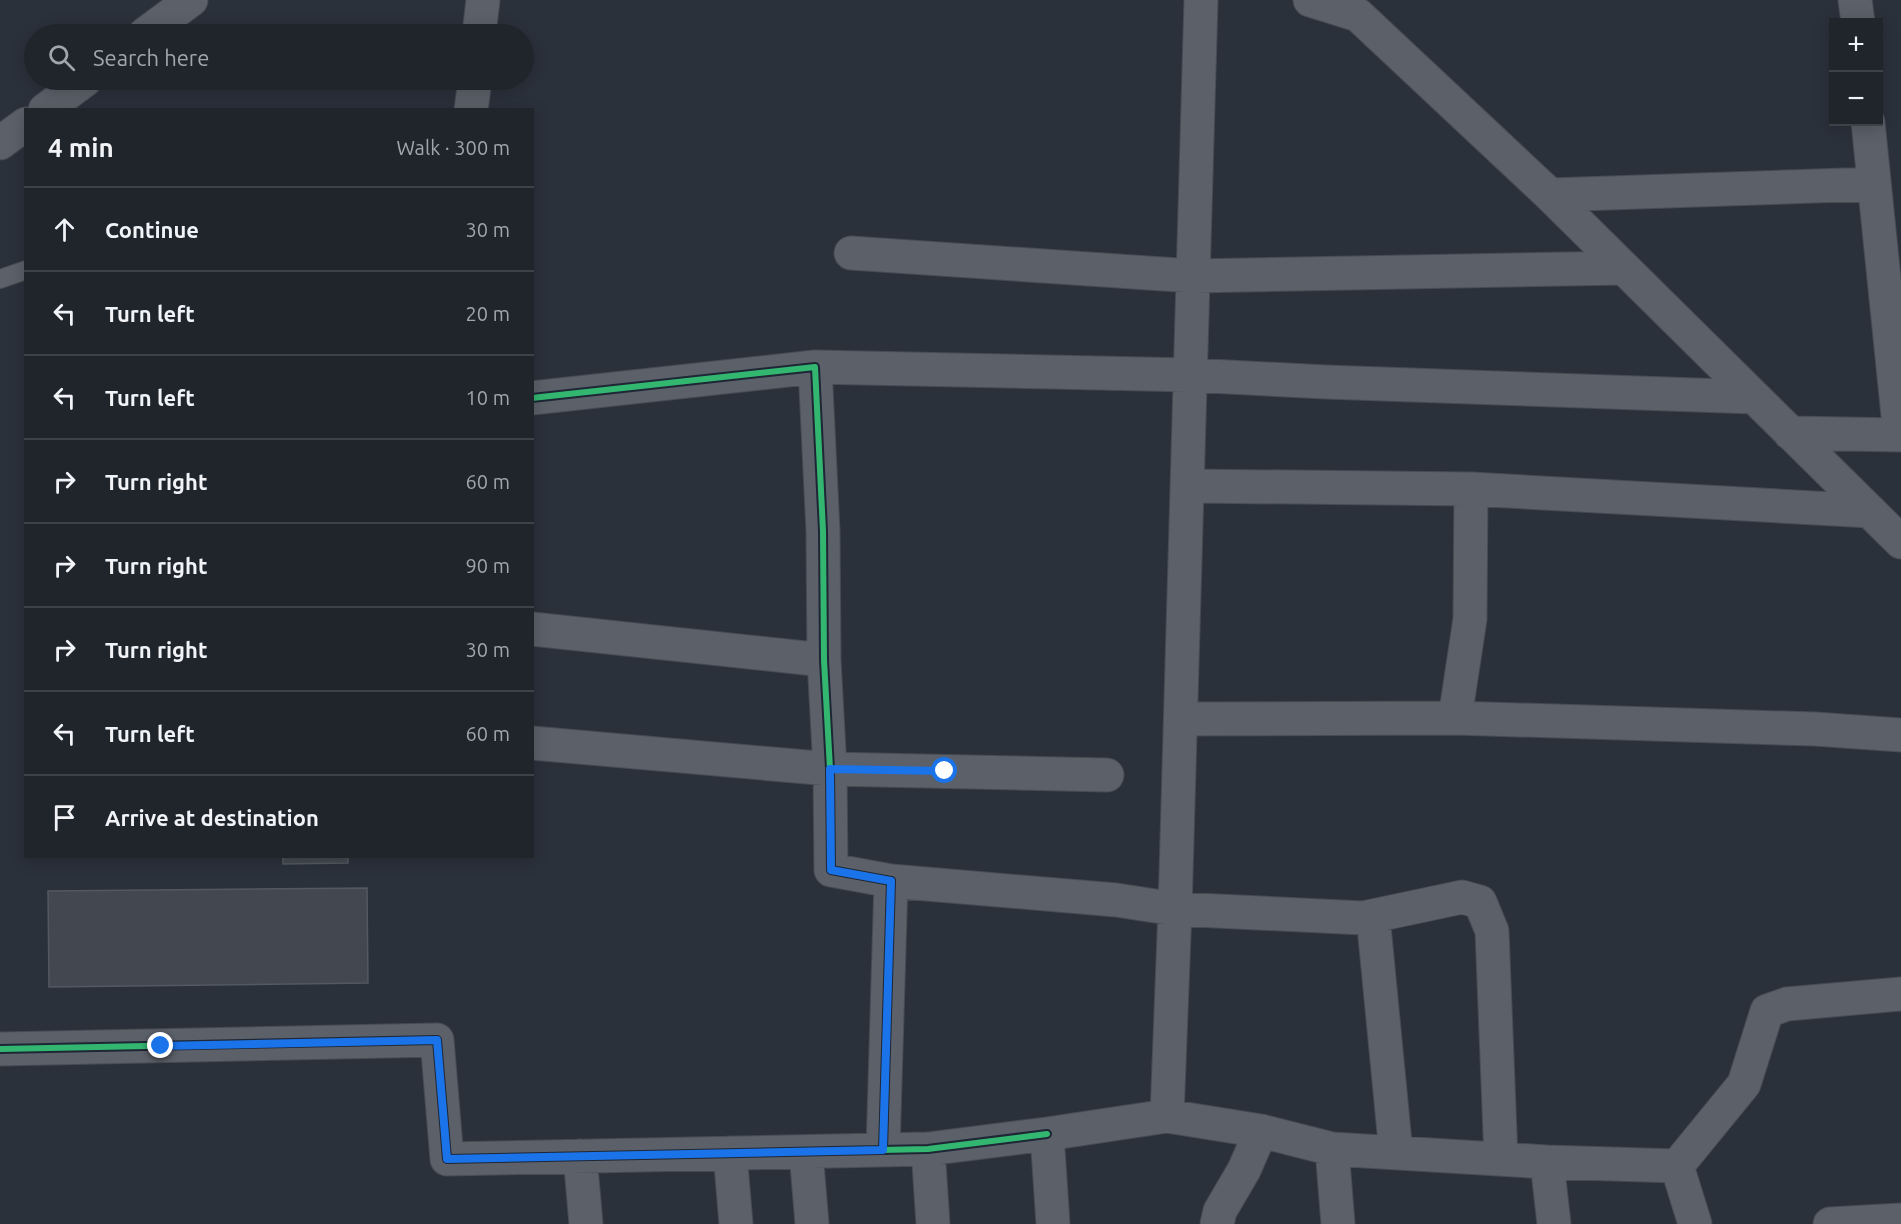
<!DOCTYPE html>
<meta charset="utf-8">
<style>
:root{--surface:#20252c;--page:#282d34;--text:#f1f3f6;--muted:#a2a5a9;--line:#3d4248}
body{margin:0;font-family:Ubuntu,sans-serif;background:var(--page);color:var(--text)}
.controls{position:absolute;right:18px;top:18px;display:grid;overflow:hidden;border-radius:0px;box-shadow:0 3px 15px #0003}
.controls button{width:54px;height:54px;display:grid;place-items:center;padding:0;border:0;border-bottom:2px solid var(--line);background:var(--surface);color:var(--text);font:30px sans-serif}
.stop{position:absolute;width:18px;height:18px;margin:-14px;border:4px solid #1a73e8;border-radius:50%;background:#fff}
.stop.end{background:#1a73e8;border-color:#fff;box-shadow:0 2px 6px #0008}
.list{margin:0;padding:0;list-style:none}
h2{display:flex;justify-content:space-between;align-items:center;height:78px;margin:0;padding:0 24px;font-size:26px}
h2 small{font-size:20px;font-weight:400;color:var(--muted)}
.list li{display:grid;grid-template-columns:39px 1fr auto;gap:18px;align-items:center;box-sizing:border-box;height:84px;padding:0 24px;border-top:2px solid var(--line)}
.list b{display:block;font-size:22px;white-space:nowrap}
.list em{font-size:20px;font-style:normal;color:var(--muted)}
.icon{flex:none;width:33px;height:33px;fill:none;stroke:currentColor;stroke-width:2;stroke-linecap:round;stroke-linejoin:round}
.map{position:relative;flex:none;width:1901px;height:1224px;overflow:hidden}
.search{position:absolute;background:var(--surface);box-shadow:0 3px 15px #0003;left:24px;top:24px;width:510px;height:66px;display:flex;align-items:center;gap:15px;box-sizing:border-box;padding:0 21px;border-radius:33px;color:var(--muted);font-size:22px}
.panel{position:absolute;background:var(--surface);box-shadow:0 3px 15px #0003;left:24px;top:108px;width:510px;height:750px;border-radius:0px}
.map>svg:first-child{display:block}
.building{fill:#434850;stroke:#535962;stroke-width:1.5}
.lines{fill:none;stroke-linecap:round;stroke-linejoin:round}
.lane-casing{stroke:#474c53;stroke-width:20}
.street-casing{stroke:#474c53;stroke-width:35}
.lane{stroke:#5c6069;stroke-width:18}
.street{stroke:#5c6069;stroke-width:33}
.cycleway-casing{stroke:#1e2736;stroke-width:10}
.cycleway{stroke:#33b770;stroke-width:6}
.route{stroke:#1a73e8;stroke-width:8}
</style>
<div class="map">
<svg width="1901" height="1224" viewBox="0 0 1901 1224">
<rect width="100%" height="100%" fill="#2b313b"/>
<path class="building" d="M283 856H348V863L283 864Z
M367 888 368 983 49 987 48 891Z"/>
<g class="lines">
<g class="lane-casing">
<path id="lane" d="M0 279 26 270"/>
</g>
<g class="street-casing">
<path id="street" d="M1310 0 1358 15 1550 195 1901 542
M1855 0 1858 22
M145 34 191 0
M479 34 483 0
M45 110 85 80
M471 110 475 80
M1868 122 1900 435
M0 143 26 124
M1550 195 1874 184
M851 253 1193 276 1624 268
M815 367 1190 375 1326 382 1754 397
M532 398 815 367 823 531 824 660 830 769 831 870 891 881 883 1150
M1790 433 1901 435
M1188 486 1471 489 1870 511
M532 629 824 660
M1455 718 1470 619 1471 489
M1181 719 1455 718 1815 729 1901 735
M532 743 830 769 1107 775
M891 881 1116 900 1175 909 1363 918 1462 897 1480 902 1492 931 1501 1159
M1373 916 1396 1153
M0 1049 437 1040 447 1159 928 1149 1047 1134
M1167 1116 1175 909 1201 0
M928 1149 933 1224
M1332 1149 1338 1224
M806 1152 812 1224
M730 1153 736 1224
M580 1156 586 1224
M1547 1162 1554 1224
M1677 1166 1744 1084 1767 1011 1787 1004 1901 994
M1053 1224 1047 1134 1167 1116 1261 1131 1332 1149 1547 1162 1677 1166 1695 1224
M1217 1224 1220 1211 1244 1170 1261 1131
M1830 1224 1901 1220"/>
</g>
<use href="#lane" class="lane"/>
<use href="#street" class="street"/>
<g class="cycleway-casing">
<path id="cycleway" d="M532 398 815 367 823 531 824 660 830 769 831 870 891 881 883 1150
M0 1049 437 1040 447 1159 928 1149 1047 1134"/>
</g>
<use href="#cycleway" class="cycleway"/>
</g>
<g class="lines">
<path class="route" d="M161 1046 437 1040 447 1159 883 1150 891 881 831 870 830 769 945 771"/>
</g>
</svg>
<div class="controls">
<button>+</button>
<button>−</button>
</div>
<div class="stop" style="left:945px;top:771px"></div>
<div class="stop end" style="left:161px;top:1046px"></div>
<div class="search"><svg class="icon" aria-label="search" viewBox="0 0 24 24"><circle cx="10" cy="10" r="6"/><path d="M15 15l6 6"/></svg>Search here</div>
<section class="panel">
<h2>4 min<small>Walk · 300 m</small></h2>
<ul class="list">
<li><svg class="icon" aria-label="ahead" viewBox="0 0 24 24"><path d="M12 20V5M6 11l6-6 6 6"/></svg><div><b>Continue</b></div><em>30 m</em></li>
<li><svg class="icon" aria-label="left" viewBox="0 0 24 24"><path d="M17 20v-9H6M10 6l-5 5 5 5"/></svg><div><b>Turn left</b></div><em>20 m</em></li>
<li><svg class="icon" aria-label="left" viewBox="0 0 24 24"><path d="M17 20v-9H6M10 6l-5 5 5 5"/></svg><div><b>Turn left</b></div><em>10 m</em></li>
<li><svg class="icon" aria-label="right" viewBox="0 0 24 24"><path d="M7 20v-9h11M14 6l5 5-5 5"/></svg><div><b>Turn right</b></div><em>60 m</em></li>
<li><svg class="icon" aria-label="right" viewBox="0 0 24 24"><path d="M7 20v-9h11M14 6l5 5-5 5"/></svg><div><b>Turn right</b></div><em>90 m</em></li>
<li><svg class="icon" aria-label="right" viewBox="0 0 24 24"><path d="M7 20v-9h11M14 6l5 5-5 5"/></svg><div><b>Turn right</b></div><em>30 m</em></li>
<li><svg class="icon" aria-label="left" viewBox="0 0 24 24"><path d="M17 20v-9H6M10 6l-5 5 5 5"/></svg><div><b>Turn left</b></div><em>60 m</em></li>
<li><svg class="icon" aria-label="arrive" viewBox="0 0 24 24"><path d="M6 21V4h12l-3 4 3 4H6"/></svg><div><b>Arrive at destination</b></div></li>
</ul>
</section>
</div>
